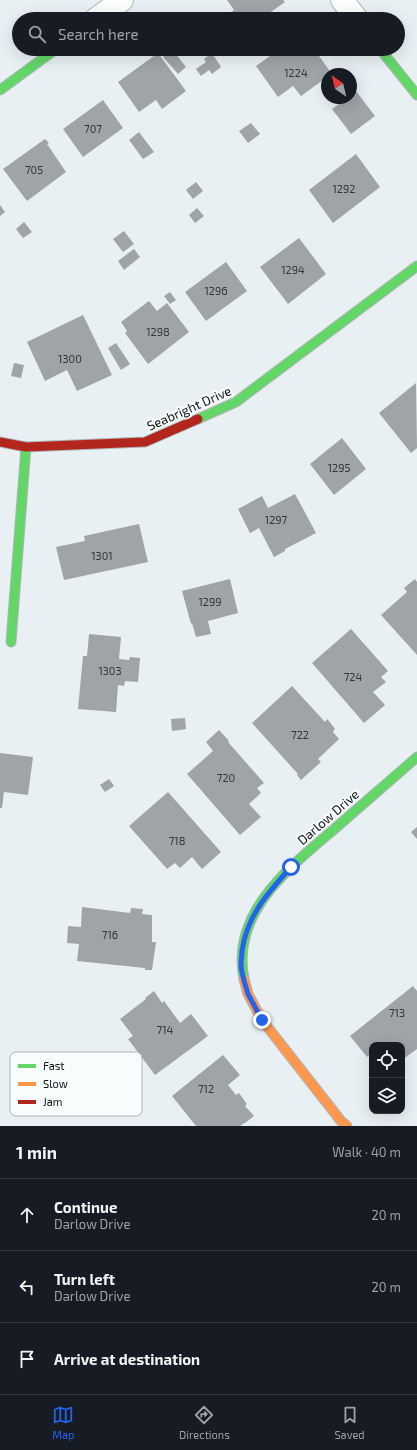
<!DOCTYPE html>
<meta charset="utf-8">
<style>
:root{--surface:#171b24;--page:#242831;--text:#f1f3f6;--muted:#9ea1a6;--line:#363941;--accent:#2563eb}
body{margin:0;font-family:"Exo 2",sans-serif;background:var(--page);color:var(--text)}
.controls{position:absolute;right:12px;bottom:12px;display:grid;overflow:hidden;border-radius:8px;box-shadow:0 4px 16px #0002}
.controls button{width:36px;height:36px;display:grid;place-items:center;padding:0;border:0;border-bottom:1px solid var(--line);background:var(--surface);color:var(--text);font:20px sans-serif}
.compass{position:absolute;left:321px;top:68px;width:36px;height:36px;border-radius:50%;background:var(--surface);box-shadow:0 4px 16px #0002;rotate:326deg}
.stop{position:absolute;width:12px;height:12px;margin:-9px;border:3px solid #2563eb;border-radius:50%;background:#fff}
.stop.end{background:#2563eb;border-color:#fff;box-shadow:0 1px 4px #0008}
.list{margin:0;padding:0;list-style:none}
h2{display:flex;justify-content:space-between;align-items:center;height:52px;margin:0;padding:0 16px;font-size:17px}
h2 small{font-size:13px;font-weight:400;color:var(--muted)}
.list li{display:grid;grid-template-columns:26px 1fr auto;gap:12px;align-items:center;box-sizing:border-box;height:72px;padding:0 16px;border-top:1px solid var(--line)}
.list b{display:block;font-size:15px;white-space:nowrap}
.list p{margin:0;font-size:13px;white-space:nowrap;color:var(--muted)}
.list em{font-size:13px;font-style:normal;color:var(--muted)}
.icon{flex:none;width:22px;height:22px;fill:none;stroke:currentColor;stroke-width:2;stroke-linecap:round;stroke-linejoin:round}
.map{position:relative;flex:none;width:417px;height:1126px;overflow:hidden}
.search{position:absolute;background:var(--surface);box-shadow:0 4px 16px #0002;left:12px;right:12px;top:12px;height:44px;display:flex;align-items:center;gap:10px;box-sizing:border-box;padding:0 14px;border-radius:22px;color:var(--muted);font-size:15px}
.sheet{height:268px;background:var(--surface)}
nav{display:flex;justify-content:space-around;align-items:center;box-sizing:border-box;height:56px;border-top:1px solid var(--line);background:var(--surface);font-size:11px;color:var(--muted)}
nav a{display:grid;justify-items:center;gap:2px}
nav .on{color:var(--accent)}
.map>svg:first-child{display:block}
.building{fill:#9ea4a7}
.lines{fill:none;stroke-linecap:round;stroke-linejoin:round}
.street-casing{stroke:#b0b6b8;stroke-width:24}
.fast-casing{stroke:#b0b6b8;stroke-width:11}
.slow-casing{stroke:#b0b6b8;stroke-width:11}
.jam-casing{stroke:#b0b6b8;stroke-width:11}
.street{stroke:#fcfdfd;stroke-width:22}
.fast{stroke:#63d668;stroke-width:9}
.slow{stroke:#ff974d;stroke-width:9}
.jam{stroke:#b3261e;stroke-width:9}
.route{stroke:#2563eb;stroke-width:5}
.labels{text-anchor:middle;stroke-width:4;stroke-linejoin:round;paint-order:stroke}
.number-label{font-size:11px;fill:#313639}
.street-label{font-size:13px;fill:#0d1214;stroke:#f9fcfd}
.key{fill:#f9fcfd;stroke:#b2b6b7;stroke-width:1}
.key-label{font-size:11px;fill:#0d1214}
</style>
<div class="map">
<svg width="417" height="1126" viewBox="0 0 417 1126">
<rect width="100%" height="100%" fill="#e8f0f3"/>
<path class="building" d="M227 0H283L285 2 261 19H231L228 15 234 10Z
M172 49 186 67 178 74 163 57Z
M280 49H314L332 74H327V77L301 96 293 86 278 97 256 66Z
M158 53 186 91 162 109 156 100 139 112 118 82Z
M212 53 221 67 212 74 209 70 201 76 196 69 206 62 204 59Z
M356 91 375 116 351 134 332 109 347 98H351V95Z
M103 100 123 128 83 157 63 129Z
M251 123 260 134 248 143 239 131Z
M139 132 154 152 143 159 129 140Z
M45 139 49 143 47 144 66 172 27 201 3 169Z
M356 154 380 187 333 223 309 190Z
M196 182 203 191 193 199 186 190Z
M0 205 5 212 0 216Z
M197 208 204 216 195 223 189 215Z
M24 222 32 232 23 238 16 229Z
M124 231 134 244 123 252 113 239Z
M299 238 326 274 288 304 260 267Z
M134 249 140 257 124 270 118 261Z
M226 262 247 291 206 321 185 292Z
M170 292 176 300 170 304 164 296Z
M149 301 157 311 167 303 189 332 148 364 125 333 127 331 121 322Z
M83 315 112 375 77 391 67 370 45 381 27 342Z
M116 343 130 364 121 370 108 348Z
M14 363 24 365 21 378 11 376Z
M416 383 417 448 411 453 379 413Z
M342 438 366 469 334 495 310 464Z
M295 494 316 533 285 549V551L274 557 259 528 250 533 238 509 262 496 268 508Z
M139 524 148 562 64 580 56 547 85 541 84 536Z
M230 579 238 613 208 621 211 634 196 637 192 623 191 624 182 591Z
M415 579 417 582V655L381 615 407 592 404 588Z
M351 629 388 671 381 677 386 682 373 692 385 705 364 723 312 663Z
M89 634 121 637 119 659 129 660 130 657 140 658 138 682 125 681 124 686 118 685 116 712 78 709 83 656H87Z
M292 686 325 722 327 719 329 721 335 729 333 732 339 739 318 759 321 762 301 780 297 775 298 774 252 723Z
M185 718 186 729 172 731 171 719Z
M219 730 229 741 228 742 264 783 257 788 261 793 249 804 261 817 240 835 187 774 213 751 206 742Z
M0 753 33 757 28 795 4 792 2 808H0Z
M109 779 114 786 105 792 100 785Z
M168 792 221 852 202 869 192 857 180 868 175 863 167 869 129 826Z
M417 827V839L411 832Z
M82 907 130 913 131 908 143 909 142 914 152 915V942H156L152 970H145V968L77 961 79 944 67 943 68 926 81 927Z
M413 986 417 991V1049L402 1060V1045H372V1053L367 1057 350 1036Z
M154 991 162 1003 164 1001 180 1023 191 1014 208 1036 155 1075 128 1039 133 1036 120 1019 146 999 145 998Z
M223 1055 240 1075 228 1085 236 1095 239 1093 247 1104 245 1106 254 1116 245 1123H244L240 1126H196L172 1096Z"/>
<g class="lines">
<g class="street-casing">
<path id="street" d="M342 0 357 19
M96 19 122 0"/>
</g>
<g class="fast-casing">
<path id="fast" d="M380 49 417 95
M0 90 56 49
M198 419 236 402 417 266
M11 642 26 447
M244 979C230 910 294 864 339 825 365 802 391 780 417 757"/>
</g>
<g class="slow-casing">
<path id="slow" d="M244 979 248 994 262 1020 341 1121 347 1126"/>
</g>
<g class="jam-casing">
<path id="jam" d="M0 442 26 447 145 442 198 419"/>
</g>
<use href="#street" class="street"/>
<use href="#fast" class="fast"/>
<use href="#slow" class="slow"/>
<use href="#jam" class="jam"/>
</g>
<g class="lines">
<path class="route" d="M262 1020 248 994C245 984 241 973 241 964 241 960 242 955 242 951 247 915 268 893 291 867"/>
</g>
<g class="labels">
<g class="number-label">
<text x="296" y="77">1224</text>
<text x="93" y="133">707</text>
<text x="34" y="174">705</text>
<text x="344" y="193">1292</text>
<text x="293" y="274">1294</text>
<text x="216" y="295">1296</text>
<text x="158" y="336">1298</text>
<text x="70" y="363">1300</text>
<text x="339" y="472">1295</text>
<text x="276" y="524">1297</text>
<text x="102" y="560">1301</text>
<text x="210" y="606">1299</text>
<text x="110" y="675">1303</text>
<text x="353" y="681">724</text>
<text x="300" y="739">722</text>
<text x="226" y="782">720</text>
<text x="177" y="845">718</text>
<text x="110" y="939">716</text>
<text x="397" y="1017">713</text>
<text x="165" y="1034">714</text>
<text x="206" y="1093">712</text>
</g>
<g class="street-label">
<text transform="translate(189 408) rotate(-24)" y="5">Seabright Drive</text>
<text transform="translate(328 817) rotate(-41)" y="5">Darlow Drive</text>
</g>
</g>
<rect x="10" y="1052" width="132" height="64" rx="6" class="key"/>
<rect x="18" y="1064" width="18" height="4" fill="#63d668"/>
<rect x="18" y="1082" width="18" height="4" fill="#ff974d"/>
<rect x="18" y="1100" width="18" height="4" fill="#b3261e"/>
<g class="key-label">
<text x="43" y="1070">Fast</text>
<text x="43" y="1088">Slow</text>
<text x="43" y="1106">Jam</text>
</g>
</svg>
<div class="controls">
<button><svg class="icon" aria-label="locate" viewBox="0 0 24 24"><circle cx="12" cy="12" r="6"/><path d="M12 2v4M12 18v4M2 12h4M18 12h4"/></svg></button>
<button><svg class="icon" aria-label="layers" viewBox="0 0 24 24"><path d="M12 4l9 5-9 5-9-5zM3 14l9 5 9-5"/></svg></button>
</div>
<svg class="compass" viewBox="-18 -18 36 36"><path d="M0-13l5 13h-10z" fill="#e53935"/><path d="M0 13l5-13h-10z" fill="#9ea1a6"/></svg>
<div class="stop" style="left:291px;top:867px"></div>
<div class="stop end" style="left:262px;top:1020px"></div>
<div class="search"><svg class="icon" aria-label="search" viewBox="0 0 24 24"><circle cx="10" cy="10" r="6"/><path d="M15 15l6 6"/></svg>Search here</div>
</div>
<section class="sheet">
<h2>1 min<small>Walk · 40 m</small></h2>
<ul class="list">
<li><svg class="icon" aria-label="ahead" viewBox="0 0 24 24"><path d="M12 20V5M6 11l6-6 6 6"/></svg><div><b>Continue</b><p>Darlow Drive</p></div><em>20 m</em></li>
<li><svg class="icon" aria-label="left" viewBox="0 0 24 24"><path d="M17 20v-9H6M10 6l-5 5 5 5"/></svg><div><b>Turn left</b><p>Darlow Drive</p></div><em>20 m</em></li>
<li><svg class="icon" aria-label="arrive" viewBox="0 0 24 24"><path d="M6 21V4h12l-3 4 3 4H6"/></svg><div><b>Arrive at destination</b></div></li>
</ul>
</section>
<nav>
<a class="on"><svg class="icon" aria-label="map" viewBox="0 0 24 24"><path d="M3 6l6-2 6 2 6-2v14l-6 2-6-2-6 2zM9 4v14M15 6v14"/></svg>Map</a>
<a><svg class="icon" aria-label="directions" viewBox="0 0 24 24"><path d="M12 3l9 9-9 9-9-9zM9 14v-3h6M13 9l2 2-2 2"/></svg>Directions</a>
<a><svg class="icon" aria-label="saved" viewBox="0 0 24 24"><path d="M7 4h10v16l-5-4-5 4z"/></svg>Saved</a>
</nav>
